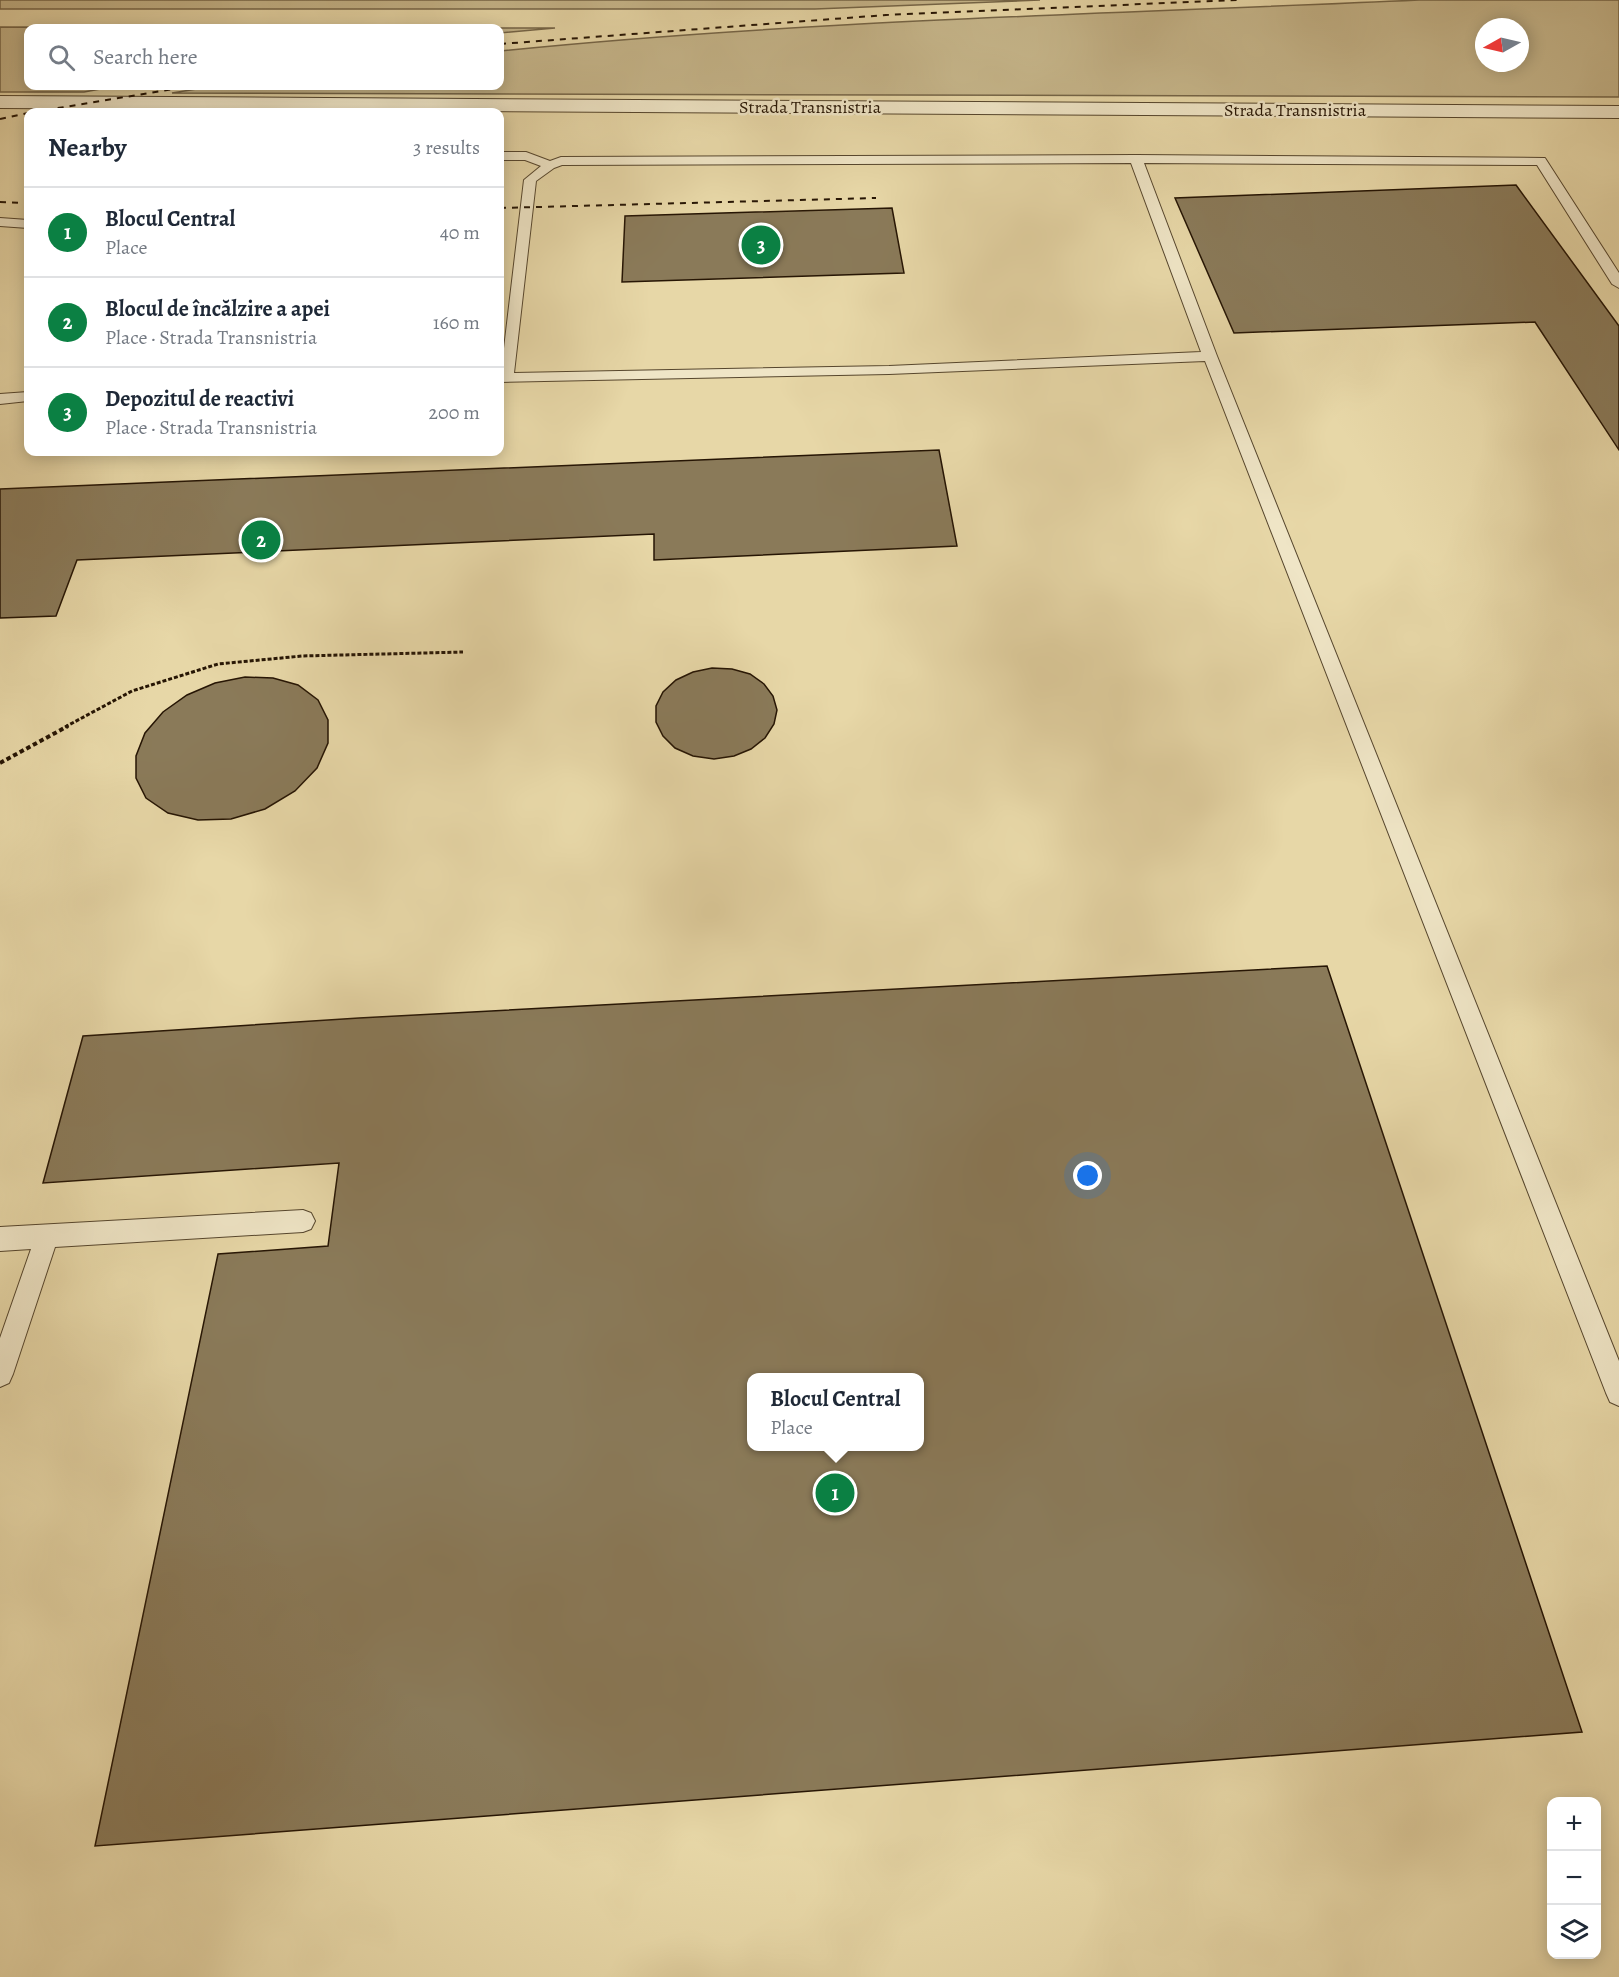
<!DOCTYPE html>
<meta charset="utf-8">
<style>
:root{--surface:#fff;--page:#f6f6f7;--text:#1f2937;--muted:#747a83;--line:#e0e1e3;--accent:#0b8043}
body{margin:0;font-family:Alegreya,serif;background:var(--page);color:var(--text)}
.controls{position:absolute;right:18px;bottom:18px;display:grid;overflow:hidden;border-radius:12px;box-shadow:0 3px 15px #0003}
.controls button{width:54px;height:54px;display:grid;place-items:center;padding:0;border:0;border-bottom:2px solid var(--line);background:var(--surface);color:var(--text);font:30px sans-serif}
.compass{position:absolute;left:1475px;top:18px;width:54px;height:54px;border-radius:50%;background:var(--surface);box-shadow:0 3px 15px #0003;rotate:262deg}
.you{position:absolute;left:1088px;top:1176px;width:21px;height:21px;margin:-15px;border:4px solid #fff;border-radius:50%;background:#1a73e8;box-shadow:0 0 0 9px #1a73e833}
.badge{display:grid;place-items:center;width:39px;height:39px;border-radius:50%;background:var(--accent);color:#fff;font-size:20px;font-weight:700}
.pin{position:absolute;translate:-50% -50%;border:3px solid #fff;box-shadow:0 2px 6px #0006}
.popup{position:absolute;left:747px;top:1373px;width:177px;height:78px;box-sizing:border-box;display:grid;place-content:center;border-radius:12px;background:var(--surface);filter:drop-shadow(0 2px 4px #0005);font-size:20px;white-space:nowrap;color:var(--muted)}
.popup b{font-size:22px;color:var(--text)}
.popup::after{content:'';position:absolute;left:50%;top:100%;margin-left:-12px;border:12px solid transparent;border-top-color:var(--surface)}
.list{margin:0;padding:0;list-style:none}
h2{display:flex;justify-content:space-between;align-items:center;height:78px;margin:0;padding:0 24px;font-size:26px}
h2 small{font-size:20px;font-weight:400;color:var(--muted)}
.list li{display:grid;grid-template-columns:39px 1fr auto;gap:18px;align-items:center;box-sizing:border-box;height:90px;padding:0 24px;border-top:2px solid var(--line)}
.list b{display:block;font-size:22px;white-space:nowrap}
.list p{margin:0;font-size:20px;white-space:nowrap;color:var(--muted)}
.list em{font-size:20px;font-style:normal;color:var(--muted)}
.icon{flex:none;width:33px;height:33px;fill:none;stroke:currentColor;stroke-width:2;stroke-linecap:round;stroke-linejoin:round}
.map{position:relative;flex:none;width:1619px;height:1977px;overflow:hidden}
.search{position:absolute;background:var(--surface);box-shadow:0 3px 15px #0003;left:24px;top:24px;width:480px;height:66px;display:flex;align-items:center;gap:15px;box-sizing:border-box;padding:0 21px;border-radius:12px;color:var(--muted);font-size:22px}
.panel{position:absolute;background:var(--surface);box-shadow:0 3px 15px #0003;left:24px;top:108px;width:480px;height:348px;border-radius:12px}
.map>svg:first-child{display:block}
.green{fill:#c6b68b;stroke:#766648;stroke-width:1.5;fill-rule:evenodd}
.building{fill:#8a7a59;stroke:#261504;stroke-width:1.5;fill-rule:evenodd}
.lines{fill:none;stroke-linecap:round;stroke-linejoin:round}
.service-casing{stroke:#56462d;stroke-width:2}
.tertiary-casing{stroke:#56462d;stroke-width:2}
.path-far1{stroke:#261504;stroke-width:3;stroke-dasharray:4 2;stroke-linecap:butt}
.path{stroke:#261504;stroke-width:4;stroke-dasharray:4.5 3;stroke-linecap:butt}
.service{fill:#efe5c6;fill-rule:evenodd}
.tertiary{fill:#efe5c6;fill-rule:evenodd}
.rail{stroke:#261504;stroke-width:2;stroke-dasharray:6 6;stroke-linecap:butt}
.labels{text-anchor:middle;stroke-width:5;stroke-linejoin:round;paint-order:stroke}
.far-street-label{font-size:18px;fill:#261504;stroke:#efe5c6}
</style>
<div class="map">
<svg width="1619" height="1977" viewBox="0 0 1619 1977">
<rect width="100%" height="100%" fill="#e7d7a7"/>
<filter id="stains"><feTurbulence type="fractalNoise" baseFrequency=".00333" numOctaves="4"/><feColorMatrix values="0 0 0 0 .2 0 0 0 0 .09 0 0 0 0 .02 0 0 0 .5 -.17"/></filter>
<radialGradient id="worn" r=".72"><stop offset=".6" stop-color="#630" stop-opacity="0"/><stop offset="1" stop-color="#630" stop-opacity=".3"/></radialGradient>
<path class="green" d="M0 0H1040L815 9H0Z
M1419 0H1619V97L172 93 215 86H500V51C805 20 1113 14 1419 0ZM1484 27H1520V63H1484Z
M0 27 555 28 500 33V28H28V86H117L84 92H0Z"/>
<path class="building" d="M1516 185 1619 326V450L1535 322 1234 333 1175 198Z
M892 208 904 273 622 282 625 216Z
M939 450 957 546 654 560V534L77 560 56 616 0 618V489Z
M712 668 732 669 750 674 764 684 773 696 777 710 774 724 765 738 751 749 734 756 714 759 693 756 675 748 663 736 656 722V706L663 692 676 680 693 672Z
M245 677 273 678 298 685 318 700 328 720V743L317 768 295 791 265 809 231 819 198 820 168 813 146 798 136 778V756L145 733 163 712 187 695 215 683Z
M1327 966 1582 1732 95 1846 218 1254 328 1246 339 1163 43 1183 83 1036 359 1018ZM751 1377H919V1446H751Z"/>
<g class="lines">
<g class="service-casing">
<path id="service" d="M500 152H526L550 161 561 157 1136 155 1545 158 1619 273V288L1612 284 1537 165 1144 163 1217 356 1619 1361V1406L1610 1402 1606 1393 1205 361 889 374 500 382 524 180 541 166 525 160H500ZM1131 163 1201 352 889 366 514 373 536 181 554 168 562 165Z
M0 218 28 220V228L0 226Z
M28 392V401L0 404V394Z
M303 1210 311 1213 315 1221 311 1229 303 1232 55 1247 13 1374 9 1383 0 1387V1338L31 1249 0 1251V1227Z"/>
</g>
<g class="tertiary-casing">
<path id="tertiary" d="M0 96 1619 106V118L0 108Z"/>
</g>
<path class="path-far1" d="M65 727 132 691 218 664 302 656 463 652"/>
<path class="path" d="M0 763 68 726"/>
<use href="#service" class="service"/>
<use href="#tertiary" class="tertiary"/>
<path class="rail" d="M500 44 886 15 1237 0
M34 112 192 86
M0 119 28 113
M0 202 28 203
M500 208 876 198"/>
</g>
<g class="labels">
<g class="far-street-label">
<text x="810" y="113">Strada Transnistria</text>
<text x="1295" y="116">Strada Transnistria</text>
</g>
</g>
<rect width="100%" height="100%" filter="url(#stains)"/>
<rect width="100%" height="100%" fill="url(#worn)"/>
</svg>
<div class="controls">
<button>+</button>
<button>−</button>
<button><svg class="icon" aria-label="layers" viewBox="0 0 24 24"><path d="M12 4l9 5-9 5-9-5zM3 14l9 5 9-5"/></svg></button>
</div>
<svg class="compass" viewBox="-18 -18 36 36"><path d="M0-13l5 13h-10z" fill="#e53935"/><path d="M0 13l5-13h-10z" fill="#747a83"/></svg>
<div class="you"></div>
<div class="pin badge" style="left:835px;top:1493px">1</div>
<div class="popup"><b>Blocul Central</b>Place</div>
<div class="pin badge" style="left:261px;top:540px">2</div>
<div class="pin badge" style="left:761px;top:245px">3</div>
<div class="search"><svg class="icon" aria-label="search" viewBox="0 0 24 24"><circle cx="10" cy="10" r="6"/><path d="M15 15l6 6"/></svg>Search here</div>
<section class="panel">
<h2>Nearby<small>3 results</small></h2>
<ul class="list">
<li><span class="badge">1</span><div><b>Blocul Central</b><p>Place</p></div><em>40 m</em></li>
<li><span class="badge">2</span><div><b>Blocul de încălzire a apei</b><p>Place · Strada Transnistria</p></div><em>160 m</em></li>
<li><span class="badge">3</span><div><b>Depozitul de reaсtivi</b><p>Place · Strada Transnistria</p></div><em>200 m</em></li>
</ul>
</section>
</div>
